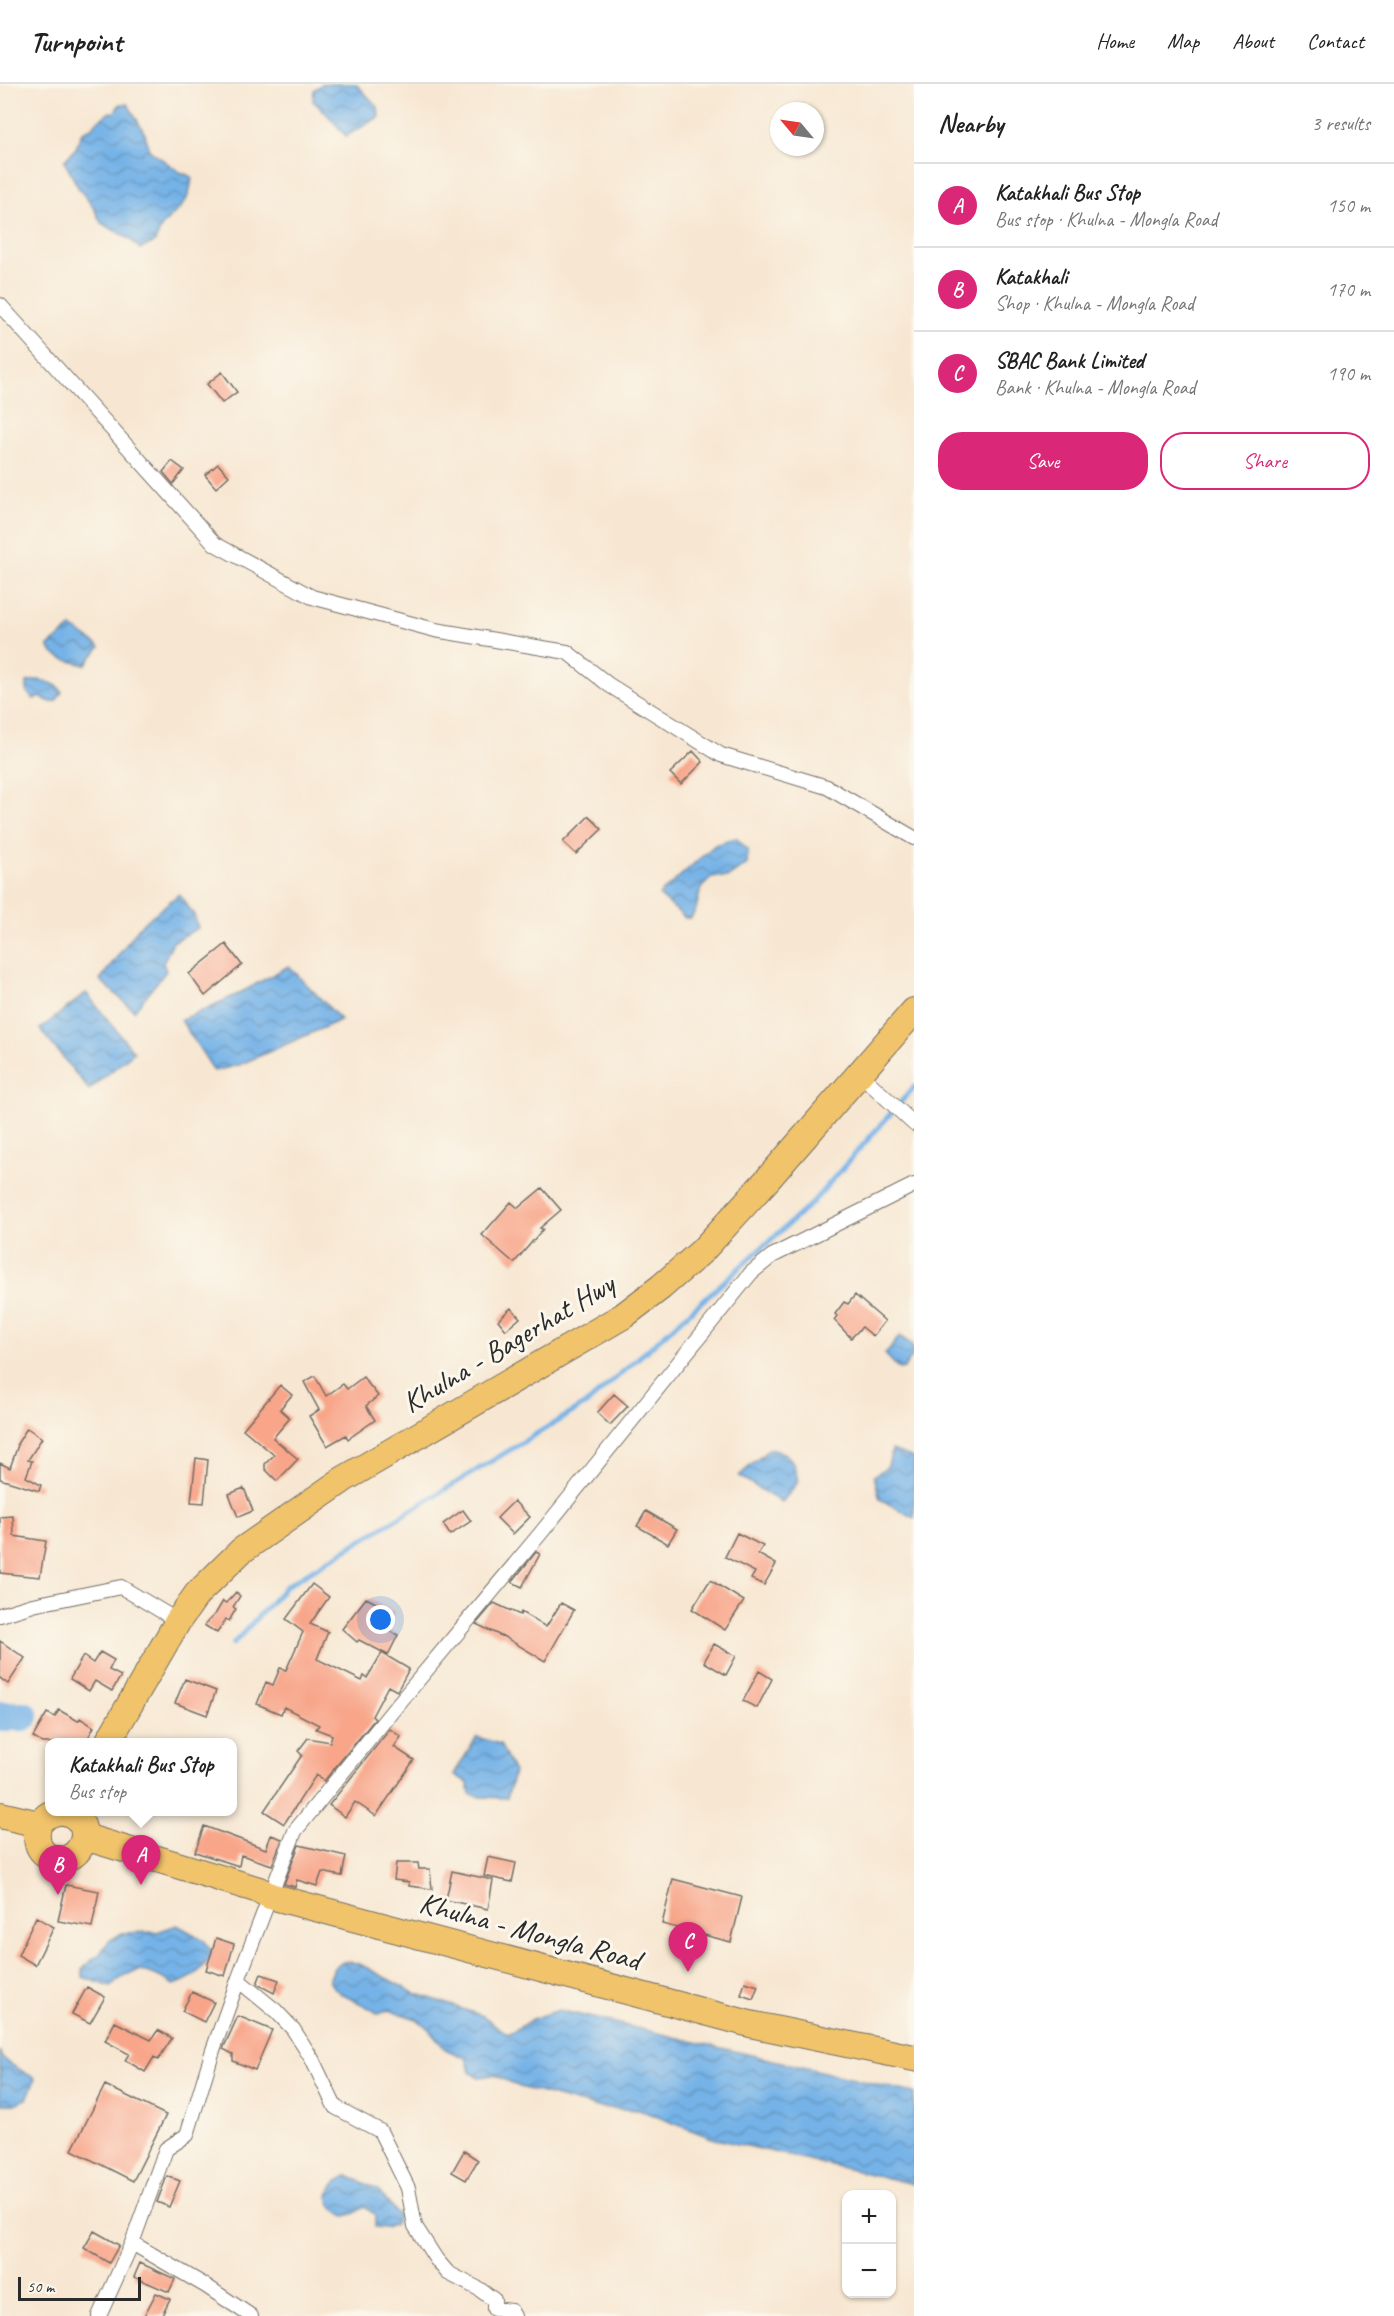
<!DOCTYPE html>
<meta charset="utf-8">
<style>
:root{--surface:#fff;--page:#f2f2f2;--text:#222;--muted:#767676;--line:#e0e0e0;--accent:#db2777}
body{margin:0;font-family:Caveat,sans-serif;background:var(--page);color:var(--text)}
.controls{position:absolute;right:18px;bottom:18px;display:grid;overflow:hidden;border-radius:12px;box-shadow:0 2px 4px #0004}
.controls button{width:54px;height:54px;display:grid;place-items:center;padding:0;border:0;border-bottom:2px solid var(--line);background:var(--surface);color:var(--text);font:30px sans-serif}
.compass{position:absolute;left:770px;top:18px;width:54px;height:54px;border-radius:50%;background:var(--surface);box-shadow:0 2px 4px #0004;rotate:299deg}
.scale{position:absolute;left:18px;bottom:15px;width:123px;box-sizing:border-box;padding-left:6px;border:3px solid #2b2b2b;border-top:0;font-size:16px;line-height:21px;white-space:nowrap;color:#2b2b2b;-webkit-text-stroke:4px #fbf7ec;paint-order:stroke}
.you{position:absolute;left:381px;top:1536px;width:21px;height:21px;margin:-15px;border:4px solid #fff;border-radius:50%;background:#1a73e8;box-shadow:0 0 0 9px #1a73e833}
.badge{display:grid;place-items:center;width:39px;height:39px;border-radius:50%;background:var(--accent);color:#fff;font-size:20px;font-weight:700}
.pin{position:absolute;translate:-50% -50px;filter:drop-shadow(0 2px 3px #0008)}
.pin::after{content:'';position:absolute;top:32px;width:21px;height:18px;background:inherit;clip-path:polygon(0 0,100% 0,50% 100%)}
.popup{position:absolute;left:45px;top:1654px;width:192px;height:78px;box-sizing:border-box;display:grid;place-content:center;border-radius:12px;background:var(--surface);filter:drop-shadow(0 2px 4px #0005);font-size:20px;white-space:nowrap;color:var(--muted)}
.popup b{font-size:22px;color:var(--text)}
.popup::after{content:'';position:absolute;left:50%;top:100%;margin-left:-12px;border:12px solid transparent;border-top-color:var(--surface)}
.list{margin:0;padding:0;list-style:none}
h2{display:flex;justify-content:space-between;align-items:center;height:78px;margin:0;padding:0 24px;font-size:26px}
h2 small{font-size:20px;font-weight:400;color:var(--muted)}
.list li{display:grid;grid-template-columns:39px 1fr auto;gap:18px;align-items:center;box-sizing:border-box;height:84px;padding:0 24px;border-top:2px solid var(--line)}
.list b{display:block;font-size:22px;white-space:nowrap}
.list p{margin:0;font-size:20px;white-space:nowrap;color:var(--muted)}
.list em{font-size:20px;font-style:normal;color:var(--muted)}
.actions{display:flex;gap:12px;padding:18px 24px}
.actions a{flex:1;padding:14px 0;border:2px solid var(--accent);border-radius:24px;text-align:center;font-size:21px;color:var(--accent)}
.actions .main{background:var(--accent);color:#fff}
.map{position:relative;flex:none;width:914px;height:2232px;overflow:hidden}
header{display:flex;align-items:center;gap:36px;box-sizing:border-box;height:84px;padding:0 30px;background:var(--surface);border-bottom:2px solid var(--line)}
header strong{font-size:28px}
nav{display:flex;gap:33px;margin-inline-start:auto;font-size:21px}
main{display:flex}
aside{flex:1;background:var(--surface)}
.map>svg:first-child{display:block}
.water{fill:url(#water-waves);stroke:#506e89;stroke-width:1.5}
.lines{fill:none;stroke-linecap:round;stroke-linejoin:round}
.stream{stroke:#75b2e7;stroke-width:5}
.river{stroke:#75b2e7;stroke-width:30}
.building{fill:#f8a589}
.street-casing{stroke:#726d65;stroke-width:16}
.highway-casing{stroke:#726d65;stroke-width:28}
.street{stroke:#fff;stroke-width:14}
.highway{stroke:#f1c36a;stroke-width:26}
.labels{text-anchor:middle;stroke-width:6;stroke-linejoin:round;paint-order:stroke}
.street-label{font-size:30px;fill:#2b2b2b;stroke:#fbf7ec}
</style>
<header>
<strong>Turnpoint</strong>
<nav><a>Home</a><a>Map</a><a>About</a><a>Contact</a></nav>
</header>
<main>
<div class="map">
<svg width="914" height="2232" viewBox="0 0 914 2232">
<defs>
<pattern id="water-waves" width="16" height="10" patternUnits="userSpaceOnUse" patternTransform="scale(1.5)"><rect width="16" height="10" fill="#75b2e7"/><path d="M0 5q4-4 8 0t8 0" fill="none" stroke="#6091bb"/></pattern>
</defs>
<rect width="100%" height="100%" fill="#fbf7ec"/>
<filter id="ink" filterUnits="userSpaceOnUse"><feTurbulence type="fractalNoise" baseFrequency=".0167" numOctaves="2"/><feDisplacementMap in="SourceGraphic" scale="12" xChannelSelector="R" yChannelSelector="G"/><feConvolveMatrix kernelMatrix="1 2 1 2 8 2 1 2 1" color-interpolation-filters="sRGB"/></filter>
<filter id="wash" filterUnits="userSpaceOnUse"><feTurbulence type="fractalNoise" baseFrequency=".008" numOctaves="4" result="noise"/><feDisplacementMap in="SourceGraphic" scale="24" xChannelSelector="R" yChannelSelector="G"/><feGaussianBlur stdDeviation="1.35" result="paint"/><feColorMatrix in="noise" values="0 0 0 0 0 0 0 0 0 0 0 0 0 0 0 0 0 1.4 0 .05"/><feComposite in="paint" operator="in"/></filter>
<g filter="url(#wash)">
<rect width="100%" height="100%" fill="#f7e7d2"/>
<path class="water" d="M322 0H356L378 23 379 33 346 52 326 29 313 17 314 6Z
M120 20H128L145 50 149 66 180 88 192 93C189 123 180 121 163 141 159 146 157 153 155 158L140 165 130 155 101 139 94 124 78 103 64 77 76 64 82 48 92 44 95 39 110 28 114 29Z
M72 543 100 563 85 581C71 576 55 577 48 562Z
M38 596C47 598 57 599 62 608L56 617 51 618 39 613 33 615 27 608V598Z
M736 754 748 766 747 780 728 793H712L701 804 696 825 691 834H685L659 811 715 761Z
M179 810 194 831 198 844 173 858 163 879 166 887 134 927 100 896 140 842Z
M289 882 341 936 239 981 214 987 181 936 236 911Z
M86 909 134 968 89 1006 40 945Z
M900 1252 912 1261 914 1270 904 1284 899 1285 885 1270Z
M769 1365C791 1368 794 1377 798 1398L782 1418C767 1412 754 1400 739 1392Z
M892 1366 914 1374V1434L880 1415 874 1392 888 1382Z
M477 1653 500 1660 514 1688 507 1714 481 1713 470 1710 468 1699 454 1690Z
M177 1841 204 1856 212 1868C204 1886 193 1895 174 1901 148 1886 134 1879 111 1903L83 1893V1885L91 1876 99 1871 109 1857 122 1849 157 1848Z
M343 1878 358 1879 412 1908 483 1932 508 1950 533 1935 559 1926 914 2009V2100L712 2054 640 2026 595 2023 520 2003 494 1991C483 1991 480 1997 470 1988L467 1975 445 1965 430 1946 417 1935 389 1926 378 1930C361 1916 339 1915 329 1897L334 1884Z
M0 1969C8 1983 22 1985 35 1995L27 2015 14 2020H0Z
M348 2091 378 2106 398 2131 395 2140 386 2144 375 2143V2130L364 2123 355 2129 345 2132 332 2123 328 2113 336 2098Z"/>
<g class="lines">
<path class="stream" d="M233 1560 286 1502 589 1318 812 1119 914 1003"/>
<path class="river" d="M0 1632H24"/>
</g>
<g id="blocks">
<path class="building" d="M222 288 237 308 222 319 207 300Z
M172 377 184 386 173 400 163 388Z
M218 380 229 392 216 404 205 391Z
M693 667 703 678 681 700 670 689Z
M589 732 602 745 576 770 563 758Z
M226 860 242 881 205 912 189 890Z
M542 1104 561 1126 540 1144 543 1145 514 1179 482 1151 511 1118 518 1124Z
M855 1211 885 1237 873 1252 862 1243 851 1254 834 1236 837 1232 835 1230 844 1218 848 1220Z
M511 1224 520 1234 506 1246 498 1236Z
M315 1292 326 1312 343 1300 347 1305 363 1293 378 1312 366 1322 375 1336 348 1355 346 1351 327 1362 309 1332 319 1326 304 1298Z
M280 1301 292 1311 280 1325 290 1334 273 1354 298 1375 277 1397 265 1385V1380L274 1371 243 1345Z
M614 1310 628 1322 610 1341 597 1329Z
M27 1344 42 1354 28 1376 32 1377 26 1393 41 1401 39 1407 0 1395V1379L10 1384 18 1361 17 1360Z
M196 1374 208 1376 204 1419 191 1418Z
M244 1404 253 1427 238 1433 229 1410Z
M514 1417 530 1433 513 1450 497 1434Z
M463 1426 471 1437 450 1451 443 1440Z
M646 1427 677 1445 668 1460 637 1442Z
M13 1432 14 1452 46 1457 40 1493 0 1489V1433Z
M737 1449 763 1462 758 1470 776 1480 764 1501 751 1495 755 1488 725 1473Z
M536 1468 540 1470 522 1503 512 1498Z
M710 1496 744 1517 725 1546 692 1525Z
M312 1500 329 1513 310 1540 328 1548 317 1575 362 1597 364 1592 367 1594 382 1569 409 1585 397 1607 388 1602 372 1632 375 1635 324 1697 316 1691 284 1740 264 1727 302 1671 298 1667 308 1654 330 1658 332 1651 316 1645 319 1641 284 1623 281 1630 257 1620 266 1598 273 1601 280 1584 286 1586 303 1548 286 1535Z
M236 1508 240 1512 233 1523 236 1525 229 1537 226 1535 217 1549 204 1541 216 1529 223 1517 226 1519Z
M366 1514 394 1528 385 1545 398 1551 388 1571 359 1556 357 1558 342 1545Z
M494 1519 520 1531 521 1528 546 1543 561 1519 574 1526 545 1577 501 1551V1552L476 1540Z
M0 1557 25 1574 8 1600 0 1594Z
M714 1560 736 1572 726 1591 704 1578Z
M100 1568 114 1576 109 1586 121 1592 112 1607 95 1597 89 1607 70 1595 83 1572 93 1579Z
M759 1587 772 1595 757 1624 743 1617Z
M185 1595 216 1607 207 1631 175 1619Z
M59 1626 78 1637 80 1634 94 1643 85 1659H42L33 1653 47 1629 55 1633Z
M390 1645 401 1653 394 1663 414 1676 376 1732 355 1718 345 1733 329 1721Z
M204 1742 266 1765 271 1751 282 1755 272 1781 241 1771 239 1782 195 1768Z
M299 1761 346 1772 342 1792 322 1788 317 1802 297 1796 295 1803 284 1800Z
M488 1773 516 1779 512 1798 484 1792Z
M396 1779H418L419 1785H430L432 1805 409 1802V1798L394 1796Z
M452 1787 493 1796 488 1825 446 1816Z
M673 1795 742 1813 731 1858 662 1840Z
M66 1801 99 1807 92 1843 58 1837Z
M36 1833 54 1843 35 1881 18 1871Z
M216 1854 234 1860 225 1892 206 1886Z
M261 1890 279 1896 274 1909 257 1900Z
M745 1898 758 1902 753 1915 741 1911Z
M87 1903 105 1913 90 1939 72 1930Z
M192 1908 214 1918 204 1938 182 1927Z
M238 1932 272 1946 255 1986 233 1977V1970L223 1965Z
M115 1938 151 1956 158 1946 172 1954 158 1976 154 1973 145 1988 125 1976 129 1970 105 1957Z
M105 2001 166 2031 133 2097 72 2066Z
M464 2067 478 2076 466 2096 452 2088Z
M167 2092 180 2097 169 2123 157 2118Z
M94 2147 119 2161 109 2179 84 2164Z
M140 2179 175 2195 169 2208 134 2193Z
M156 2209 170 2215 161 2232H144Z"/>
</g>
</g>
<g filter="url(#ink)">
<use href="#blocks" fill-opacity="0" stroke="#726d65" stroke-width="1.5"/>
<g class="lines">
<g class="street-casing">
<path id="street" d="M0 221 215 460 312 513 435 546 567 568 609 601 721 671 827 703 914 754
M859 989 914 1040
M0 1531 33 1521 121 1503 178 1537
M238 1896 213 1966 187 2051 166 2065 132 2159 206 2202 251 2232
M99 2232 132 2159
M514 2232 511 2227 494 2225V2216L479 2205 448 2189 436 2175 415 2142 408 2104 380 2047 335 2023 312 1975 293 1945 276 1927 238 1896 295 1747 394 1625 540 1450 751 1189 772 1172 914 1101"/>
</g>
<g class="highway-casing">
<path id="highway" d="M108 1658 178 1537 197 1510 241 1467 344 1395 623 1232 661 1203 702 1167 767 1096 914 927
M59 1728C46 1729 35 1740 37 1753 37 1761 41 1768 48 1772 78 1789 103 1738 64 1728
M0 1731 39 1740
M85 1753 259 1806 270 1812 750 1940 914 1974"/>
</g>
<use href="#street" class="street"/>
<use href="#highway" class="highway"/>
</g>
</g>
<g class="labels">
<g class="street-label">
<text transform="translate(508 1259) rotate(-31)" y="10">Khulna - Bagerhat Hwy</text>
<text transform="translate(530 1847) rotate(15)" y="10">Khulna - Mongla Road</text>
</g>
</g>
</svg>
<div class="controls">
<button>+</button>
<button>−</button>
</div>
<svg class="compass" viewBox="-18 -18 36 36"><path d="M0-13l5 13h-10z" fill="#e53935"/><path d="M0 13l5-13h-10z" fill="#767676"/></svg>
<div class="scale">50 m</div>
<div class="you"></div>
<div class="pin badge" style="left:141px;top:1801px">A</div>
<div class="popup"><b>Katakhali Bus Stop</b>Bus stop</div>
<div class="pin badge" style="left:58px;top:1811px">B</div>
<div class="pin badge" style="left:688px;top:1888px">C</div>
</div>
<aside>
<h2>Nearby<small>3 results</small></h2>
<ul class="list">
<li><span class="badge">A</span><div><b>Katakhali Bus Stop</b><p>Bus stop · Khulna - Mongla Road</p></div><em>150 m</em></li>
<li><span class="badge">B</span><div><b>Katakhali</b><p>Shop · Khulna - Mongla Road</p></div><em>170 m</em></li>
<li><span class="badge">C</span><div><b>SBAC Bank Limited</b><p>Bank · Khulna - Mongla Road</p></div><em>190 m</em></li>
</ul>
<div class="actions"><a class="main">Save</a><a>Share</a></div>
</aside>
</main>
